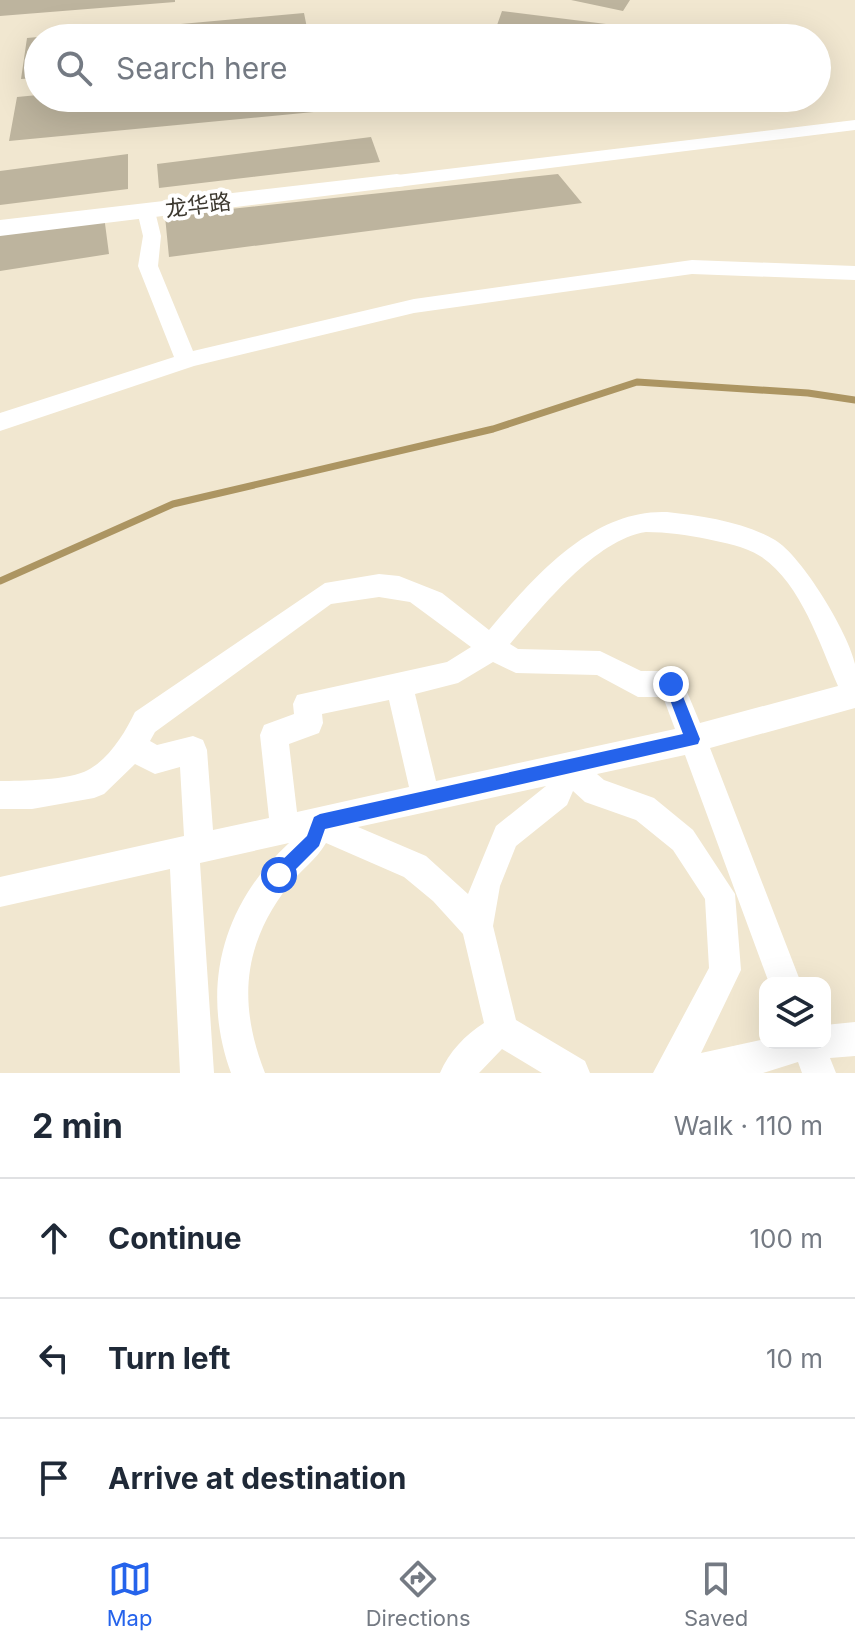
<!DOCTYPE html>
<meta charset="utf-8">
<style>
:root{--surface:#fff;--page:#f2f2f3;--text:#1f2937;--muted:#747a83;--line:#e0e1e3;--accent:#2563eb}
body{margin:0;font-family:Inter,"Noto Sans SC",sans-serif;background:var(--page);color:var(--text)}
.controls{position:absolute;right:24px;bottom:24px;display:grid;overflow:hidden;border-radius:16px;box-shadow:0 8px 32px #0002}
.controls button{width:72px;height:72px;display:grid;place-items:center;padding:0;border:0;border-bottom:2px solid var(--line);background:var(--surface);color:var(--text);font:40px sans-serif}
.stop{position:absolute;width:24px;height:24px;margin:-18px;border:6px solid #2563eb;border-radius:50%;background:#fff}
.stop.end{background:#2563eb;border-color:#fff;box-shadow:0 2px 8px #0008}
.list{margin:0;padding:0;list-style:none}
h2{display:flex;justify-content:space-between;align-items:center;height:104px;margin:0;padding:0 32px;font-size:34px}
h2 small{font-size:26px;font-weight:400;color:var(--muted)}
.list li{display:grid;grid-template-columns:52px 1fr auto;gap:24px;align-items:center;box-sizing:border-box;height:120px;padding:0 32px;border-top:2px solid var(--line)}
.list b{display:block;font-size:30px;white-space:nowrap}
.list em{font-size:26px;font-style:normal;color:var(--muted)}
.icon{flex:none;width:44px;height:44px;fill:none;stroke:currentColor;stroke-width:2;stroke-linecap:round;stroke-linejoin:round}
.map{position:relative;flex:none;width:855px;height:1073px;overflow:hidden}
.search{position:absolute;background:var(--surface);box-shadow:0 8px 32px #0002;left:24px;right:24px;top:24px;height:88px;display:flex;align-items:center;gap:20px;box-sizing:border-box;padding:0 28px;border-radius:44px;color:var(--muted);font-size:30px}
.sheet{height:464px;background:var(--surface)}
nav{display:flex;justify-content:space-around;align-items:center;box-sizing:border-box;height:112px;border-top:2px solid var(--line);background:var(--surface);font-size:22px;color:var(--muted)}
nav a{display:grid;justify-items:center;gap:4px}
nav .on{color:var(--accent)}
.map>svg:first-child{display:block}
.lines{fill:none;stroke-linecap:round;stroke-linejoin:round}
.stream{stroke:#ac9562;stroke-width:7}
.building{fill:#bdb49e}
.minor{fill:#fff;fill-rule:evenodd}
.tertiary{fill:#fff;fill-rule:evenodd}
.route{fill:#2563eb}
.labels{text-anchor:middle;stroke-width:8;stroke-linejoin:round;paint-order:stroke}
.far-street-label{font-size:22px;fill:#3d3930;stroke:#fff}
</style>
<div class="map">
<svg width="855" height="1073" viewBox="0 0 855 1073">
<rect width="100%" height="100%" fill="#f1e7d0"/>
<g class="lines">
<path class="stream" d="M0 581 173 504 493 429 637 382 808 393 855 400"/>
</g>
<path class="building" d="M0 0H175V2L0 16Z
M571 0H630L623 11Z
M502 11 622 26 612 38H577L496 28Z
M304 13 309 38H47V36Z
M38 37V78L21 79 27 38Z
M38 95V98H322L324 111 9 141 17 97Z
M371 137 380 162 159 188 157 164Z
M128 154V189L0 205V171Z
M558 174 582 203 169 257 165 216Z
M104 216 109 254 0 271V232Z"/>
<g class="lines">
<path class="minor" d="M855 120V130L397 187 388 181 397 175Z
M146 205 155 211 161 236 158 266 193 351 414 299 692 260 855 266V280L692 274 414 313 194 366 0 431V413L174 357 138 266 143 236 137 211Z
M667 512C703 516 744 522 775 540 802 556 849 634 855 664 855 678 855 694 855 708L710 748 801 983H769L685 755 597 774 604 780 654 798 693 830 735 894 741 970 701 1053 765 1039V1043H825V1025L855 1022V1056L830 1058 836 1073H802L798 1062 763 1073H653L709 968 705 899 673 850 636 820 585 802 573 791 567 805 516 846 500 886 493 926 516 1020 585 1061 590 1073H542L502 1049 479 1073H440C449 1052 465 1035 484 1023L463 934 433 901 404 877 326 843C316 860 301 870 289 885 242 945 238 1004 265 1073H231C200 988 222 905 289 843L200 863 214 1073H180L170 869 0 907V877L184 836 180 767 155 774 135 764 104 794 94 798 32 809H0V781C20 781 71 780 88 770 109 759 125 733 135 712L325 583 379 574 399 576 442 593 489 630C534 577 592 509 667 512ZM646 532C667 532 687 535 707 539 725 543 744 546 760 556 801 583 819 643 838 686L700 723 680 675 671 671H641L600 651 518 649 510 644C542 607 596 539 646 532ZM379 597 410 602 471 647 447 662 297 695 293 704 294 714 264 725 260 735 269 818 213 830 207 750 203 740 193 736 157 745 150 741 155 732 331 604ZM493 662 516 673 597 675 638 697H663L675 729 436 781 415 694 458 683ZM389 700 409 787 297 812 289 744 319 733 323 723 322 714ZM546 786 496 826 468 894 426 856 358 827Z"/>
<path class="tertiary" d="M397 174 405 176 408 181 405 186 0 236V220Z"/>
</g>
<path class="route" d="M671 677 676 679 700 739 698 744 325 829 319 846 285 880H273V869L307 836 314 817 320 814 683 734 664 684Z"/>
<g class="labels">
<g class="far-street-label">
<text transform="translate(198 205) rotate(-7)" y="8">龙华路</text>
</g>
</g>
</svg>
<div class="controls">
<button><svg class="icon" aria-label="layers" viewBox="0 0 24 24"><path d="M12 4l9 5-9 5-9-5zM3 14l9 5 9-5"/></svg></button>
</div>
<div class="stop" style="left:279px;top:875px"></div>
<div class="stop end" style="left:671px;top:684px"></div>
<div class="search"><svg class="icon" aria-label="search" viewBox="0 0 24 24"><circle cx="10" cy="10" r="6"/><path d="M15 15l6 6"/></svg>Search here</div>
</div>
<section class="sheet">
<h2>2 min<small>Walk · 110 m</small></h2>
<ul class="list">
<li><svg class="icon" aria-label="ahead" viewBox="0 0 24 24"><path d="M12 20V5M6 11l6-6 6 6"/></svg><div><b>Continue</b></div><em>100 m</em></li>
<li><svg class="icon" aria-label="left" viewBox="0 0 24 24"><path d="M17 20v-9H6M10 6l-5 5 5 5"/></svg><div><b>Turn left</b></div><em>10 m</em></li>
<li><svg class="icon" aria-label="arrive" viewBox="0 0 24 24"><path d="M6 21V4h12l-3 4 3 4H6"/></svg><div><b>Arrive at destination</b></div></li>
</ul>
</section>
<nav>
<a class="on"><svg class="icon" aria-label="map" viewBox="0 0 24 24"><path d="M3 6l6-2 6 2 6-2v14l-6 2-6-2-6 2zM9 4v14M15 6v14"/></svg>Map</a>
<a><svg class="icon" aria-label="directions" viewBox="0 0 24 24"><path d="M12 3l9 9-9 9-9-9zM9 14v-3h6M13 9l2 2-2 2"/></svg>Directions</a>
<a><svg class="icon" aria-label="saved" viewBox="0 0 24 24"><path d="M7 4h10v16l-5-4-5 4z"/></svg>Saved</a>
</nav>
